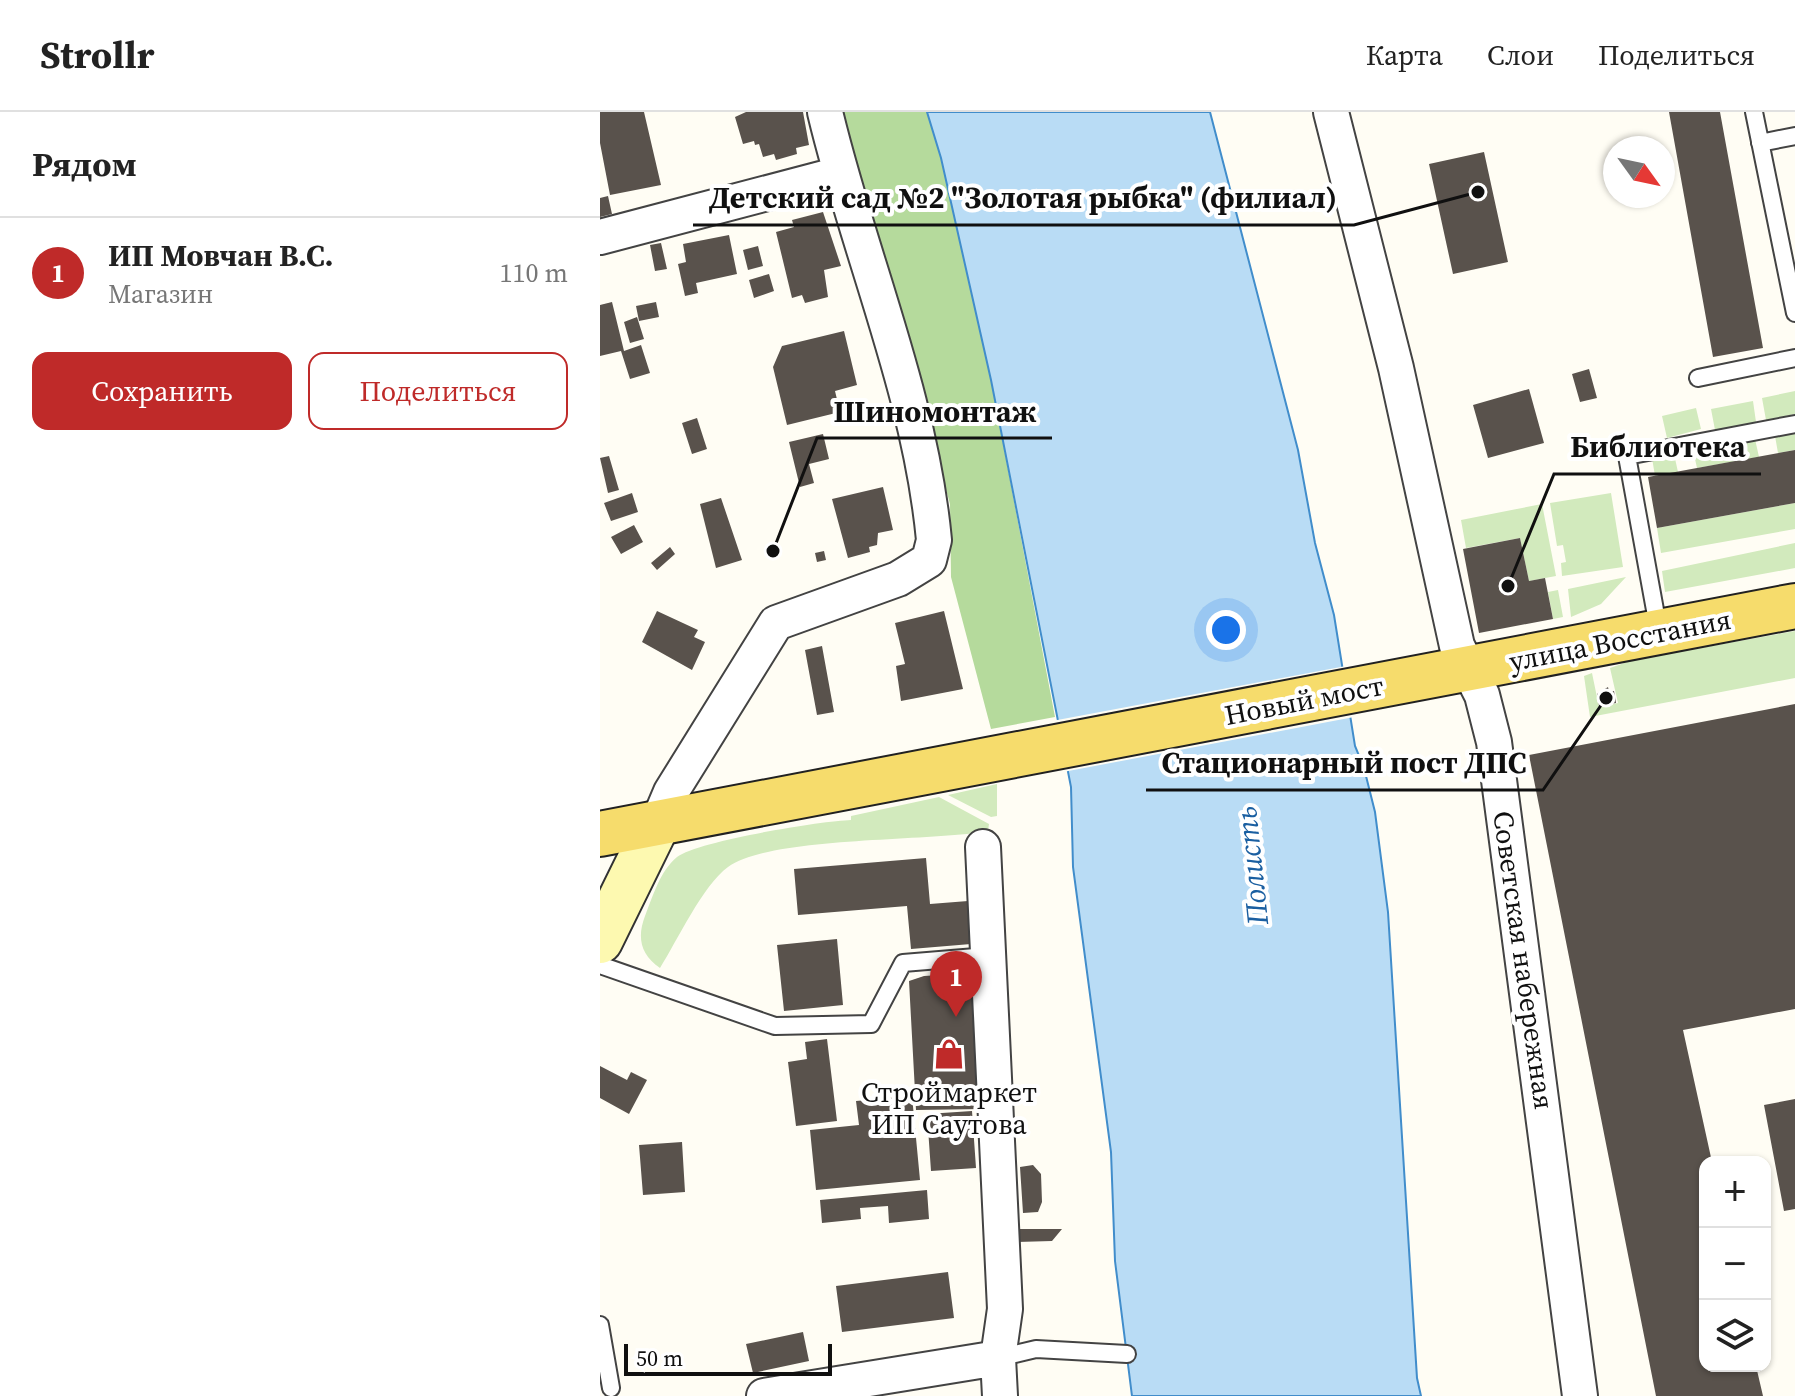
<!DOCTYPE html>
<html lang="ru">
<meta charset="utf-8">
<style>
:root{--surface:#fff;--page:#f6f6f6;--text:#222;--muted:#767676;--line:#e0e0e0;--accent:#bf2a29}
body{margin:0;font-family:"Source Serif 4",serif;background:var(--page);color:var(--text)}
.controls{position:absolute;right:24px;bottom:24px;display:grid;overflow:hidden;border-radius:16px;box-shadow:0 2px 6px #0004}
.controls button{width:72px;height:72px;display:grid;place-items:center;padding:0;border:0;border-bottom:2px solid var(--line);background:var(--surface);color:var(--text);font:40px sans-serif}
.compass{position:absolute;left:1003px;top:24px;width:72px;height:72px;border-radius:50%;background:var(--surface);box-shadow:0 2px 6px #0004;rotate:123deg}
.scale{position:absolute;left:24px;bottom:20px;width:208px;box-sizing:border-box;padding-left:8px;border:4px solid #101010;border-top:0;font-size:22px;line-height:28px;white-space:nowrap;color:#101010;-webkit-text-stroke:6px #fff;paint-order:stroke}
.you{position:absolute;left:626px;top:518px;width:28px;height:28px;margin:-20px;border:6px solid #fff;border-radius:50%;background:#1a73e8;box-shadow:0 0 0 12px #1a73e833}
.badge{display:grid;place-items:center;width:52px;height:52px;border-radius:50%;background:var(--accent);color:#fff;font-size:26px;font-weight:700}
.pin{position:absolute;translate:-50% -66px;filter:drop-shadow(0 2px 4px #0008)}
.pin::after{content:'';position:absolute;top:42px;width:28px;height:24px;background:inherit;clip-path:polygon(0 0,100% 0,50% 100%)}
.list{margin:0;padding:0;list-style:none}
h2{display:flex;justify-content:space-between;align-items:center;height:104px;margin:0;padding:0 32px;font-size:34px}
h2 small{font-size:26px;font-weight:400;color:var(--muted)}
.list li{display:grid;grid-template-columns:52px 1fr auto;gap:24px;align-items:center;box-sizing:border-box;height:112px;padding:0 32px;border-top:2px solid var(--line)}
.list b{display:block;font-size:30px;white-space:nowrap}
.list p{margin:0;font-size:26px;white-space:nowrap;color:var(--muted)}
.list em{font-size:26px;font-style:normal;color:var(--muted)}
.actions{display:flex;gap:16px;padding:24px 32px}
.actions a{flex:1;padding:18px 0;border:2px solid var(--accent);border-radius:16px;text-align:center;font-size:28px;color:var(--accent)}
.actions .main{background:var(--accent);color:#fff}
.icon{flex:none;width:44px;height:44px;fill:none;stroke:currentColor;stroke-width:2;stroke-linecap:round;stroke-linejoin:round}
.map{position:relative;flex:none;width:1195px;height:1284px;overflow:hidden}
header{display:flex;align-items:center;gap:48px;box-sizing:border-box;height:112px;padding:0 40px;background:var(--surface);border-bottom:2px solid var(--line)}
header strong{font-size:38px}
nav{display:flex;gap:44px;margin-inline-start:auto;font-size:28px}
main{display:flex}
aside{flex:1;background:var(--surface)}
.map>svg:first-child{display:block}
.green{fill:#d2eabd}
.forest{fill:#b5da9c}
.water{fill:#b9dcf5;stroke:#418dcb;stroke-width:2}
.pier{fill:#fffdf4}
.building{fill:#59524c}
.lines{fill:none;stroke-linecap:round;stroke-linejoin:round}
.lane-casing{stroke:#434343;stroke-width:20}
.street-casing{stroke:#434343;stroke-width:38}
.secondary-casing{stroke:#323232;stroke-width:48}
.primary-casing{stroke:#212121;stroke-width:48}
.lane{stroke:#fff;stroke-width:16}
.street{stroke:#fff;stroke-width:34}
.secondary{stroke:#fdf9b0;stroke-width:44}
.primary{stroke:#f6dc6c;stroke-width:44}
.labels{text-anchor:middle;stroke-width:8;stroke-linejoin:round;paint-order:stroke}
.street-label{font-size:28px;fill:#101010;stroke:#fff}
.poi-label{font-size:28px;fill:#101010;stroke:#fff}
.water-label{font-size:30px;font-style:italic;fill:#1a5fa1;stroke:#fff}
.leader{fill:none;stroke:#101010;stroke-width:3}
.callout-dot{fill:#101010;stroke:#fff;stroke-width:3}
.callout-label{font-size:30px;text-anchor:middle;font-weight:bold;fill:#101010;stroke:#fff;stroke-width:8;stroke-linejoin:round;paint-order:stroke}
</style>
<header>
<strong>Strollr</strong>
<nav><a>Карта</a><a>Слои</a><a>Поделиться</a></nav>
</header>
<main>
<aside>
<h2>Рядом<small></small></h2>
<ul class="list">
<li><span class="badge">1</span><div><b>ИП Мовчан В.С.</b><p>Магазин</p></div><em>110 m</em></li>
</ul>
<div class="actions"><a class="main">Сохранить</a><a>Поделиться</a></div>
</aside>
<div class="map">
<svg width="1195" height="1284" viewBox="0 0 1195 1284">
<rect width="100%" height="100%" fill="#fffdf4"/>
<path class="green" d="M1195 279V302L1166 308 1162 286Z
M1153 289 1156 310 1115 318 1111 297Z
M1096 296 1101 317 1067 326 1062 304Z
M1195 321V338L1178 341 1175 324Z
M1155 327 1159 345 1097 356 1093 338Z
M1074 342 1078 360 1055 364 1052 346Z
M1011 381 1023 455 962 464 961 451 966 450 963 433 957 434 950 391Z
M1195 391V417L1061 441 1057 416Z
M942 392 956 464 929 469 920 426 866 436 861 408Z
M1195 431V456L1065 480 1062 459Z
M1026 465 1001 492 971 505 968 477Z
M958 478 963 505 953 507 948 480Z
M1195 519V566L990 605 984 564 992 561 999 595 1018 591 1010 556 1033 548Z
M397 672V704L391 705 348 683Z
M339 685 389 712 388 719C328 730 171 724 128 755 103 773 77 829 60 856 40 842 37 825 45 804 53 784 60 759 77 745 98 729 221 709 251 708V704Z"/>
<path class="forest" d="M243 0H327L341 46 391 268 455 605 391 617 351 465 350 392Z"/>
<path class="water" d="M327 0H610L698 338 715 431 734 503 755 634 764 656 775 700 788 800 817 1266 821 1284H532L515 1149 511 1040 473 755 471 675 391 268 341 46Z"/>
<path class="pier" d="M746 554 754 605 463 660 452 609Z"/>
<path class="building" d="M0 0H44L61 73 10 83 0 31Z
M146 0H203L209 33 196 36 197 42 176 48 174 42 163 45 159 32 155 33 154 29 143 32 135 5Z
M1069 0H1120L1163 236 1113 245Z
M884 40 908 150 853 162 829 52Z
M8 84 12 102 0 105V86Z
M223 100 241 154 224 158 228 185 205 191 202 183 192 186 176 120 194 115 192 108Z
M129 123 137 162 96 171 98 181 85 184 78 152 86 150 83 132Z
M61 131 67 157 55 159 50 133Z
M158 134 163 154 148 158 143 138Z
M169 162 174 179 154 186 149 168Z
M12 190 24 239 41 233 50 261 30 267 21 239 0 244V193Z
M56 190 59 205 39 209 36 194Z
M37 205 44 227 30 231 24 210Z
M244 219 257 273 235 279 240 300 187 313 173 255 182 234Z
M989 257 997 286 980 290 972 262Z
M929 277 944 331 888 346 873 293Z
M97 306 107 337 92 342 82 311Z
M223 322 229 347 209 352 214 371 200 375 189 330Z
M1195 338V391L1057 416 1048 365Z
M9 344 19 378 8 381 0 346Z
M283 375 293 418 278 421 277 433 269 435 270 440 248 446 232 387Z
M32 381 38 400 11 409 4 391Z
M121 386 142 448 116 456 100 392Z
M34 413 43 430 21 442 11 425Z
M920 426 929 469 945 466 953 507 879 521 863 437Z
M70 435 75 442 57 458 51 451Z
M224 439 226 448 217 450 215 441Z
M57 499 98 518 94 525 105 530 92 558 42 530Z
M344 499 363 577 301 589 296 554 305 552 295 511Z
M222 534 234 600 217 603 205 538Z
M1008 575 1009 580 1014 579 1016 591 999 594 997 582Z
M1195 592V897L1083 918 1112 1050H1105V1254H1156L1163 1284H1056L929 643Z
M326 746 330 792 368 789 371 832 311 837 307 794 198 803 194 757Z
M237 827 243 893 184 899 177 833Z
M374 861 383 997 316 998 309 869 324 864Z
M227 927 237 1009 196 1014 188 950 207 947 205 930Z
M0 954 27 968 31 960 47 968 29 1002 0 986Z
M312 984 320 1068 216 1078 210 1018 259 1013 256 989Z
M1195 987V1097L1184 1099 1164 993Z
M372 999 376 1056 331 1059 327 1002Z
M82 1030 85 1080 43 1083 39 1033Z
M433 1053 441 1062 442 1090 438 1100 423 1101 420 1055Z
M327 1078 329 1107 289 1111 288 1094 260 1096 261 1107 222 1111 220 1088Z
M416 1117H462L452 1129 417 1130Z
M348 1160 354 1206 242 1220 236 1174Z
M203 1220 209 1249 153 1261 146 1232Z"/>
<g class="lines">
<g class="lane-casing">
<path id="lane" d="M1154 0 1195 201
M1160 31 1195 24
M1098 266 1195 246
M1059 520 1027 344 1195 312
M0 853 175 914 271 912 303 851 388 844
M0 1213 11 1276
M398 1246 436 1237 527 1242"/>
</g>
<g class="street-casing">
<path id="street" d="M731 0 796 256 857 534 882 583 894 630 980 1284
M0 125 240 62
M57 713 71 680 176 511 298 467 329 448 334 428C320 280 259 143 225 0
M383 735 405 1197 398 1246 400 1284
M164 1284 398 1246"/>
</g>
<g class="secondary-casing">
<path id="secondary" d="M0 829 57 713"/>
</g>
<g class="primary-casing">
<path id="primary" d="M0 722 1195 494"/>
</g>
<use href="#lane" class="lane"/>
<use href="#street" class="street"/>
<use href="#secondary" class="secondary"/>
<use href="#primary" class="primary"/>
</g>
<defs>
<g id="shop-bare" transform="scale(2.4)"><path d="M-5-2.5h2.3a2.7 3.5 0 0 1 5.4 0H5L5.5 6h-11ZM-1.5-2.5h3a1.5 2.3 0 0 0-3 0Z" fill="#bf2a29" stroke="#fff" stroke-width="2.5" paint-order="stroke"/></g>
</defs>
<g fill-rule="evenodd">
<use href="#shop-bare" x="349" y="942"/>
</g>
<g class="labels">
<g class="street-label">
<text transform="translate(1020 528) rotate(-11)" y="10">улица Восстания</text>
<text transform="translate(704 588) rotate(-11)" y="10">Новый мост</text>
<text transform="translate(924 848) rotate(82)" y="10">Советская набережная</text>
</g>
<g class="poi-label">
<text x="349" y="990">Строймаркет<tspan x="349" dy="32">ИП Саутова</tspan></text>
</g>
<g class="water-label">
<text transform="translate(652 754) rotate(-96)" y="10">Полисть</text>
</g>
</g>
<path class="leader" d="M878 80L754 113H93M173 439L217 326H452M908 474L954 362H1161M1006 586L943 678H546"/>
<g class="callout-dot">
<circle cx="878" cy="80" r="8"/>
<circle cx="173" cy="439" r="8"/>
<circle cx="908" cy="474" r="8"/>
<circle cx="1006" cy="586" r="8"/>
</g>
<g class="callout-label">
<text x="423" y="96">Детский сад №2 "Золотая рыбка" (филиал)</text>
<text x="335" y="310">Шиномонтаж</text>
<text x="1058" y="345">Библиотека</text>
<text x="744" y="661">Стационарный пост ДПС</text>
</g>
</svg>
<div class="controls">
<button>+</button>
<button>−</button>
<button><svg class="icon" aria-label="layers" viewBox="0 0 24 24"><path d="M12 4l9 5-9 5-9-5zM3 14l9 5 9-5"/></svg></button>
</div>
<svg class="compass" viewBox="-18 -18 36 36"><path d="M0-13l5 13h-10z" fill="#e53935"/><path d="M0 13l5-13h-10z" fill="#767676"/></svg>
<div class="scale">50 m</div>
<div class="you"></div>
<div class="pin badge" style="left:356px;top:905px">1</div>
</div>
</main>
